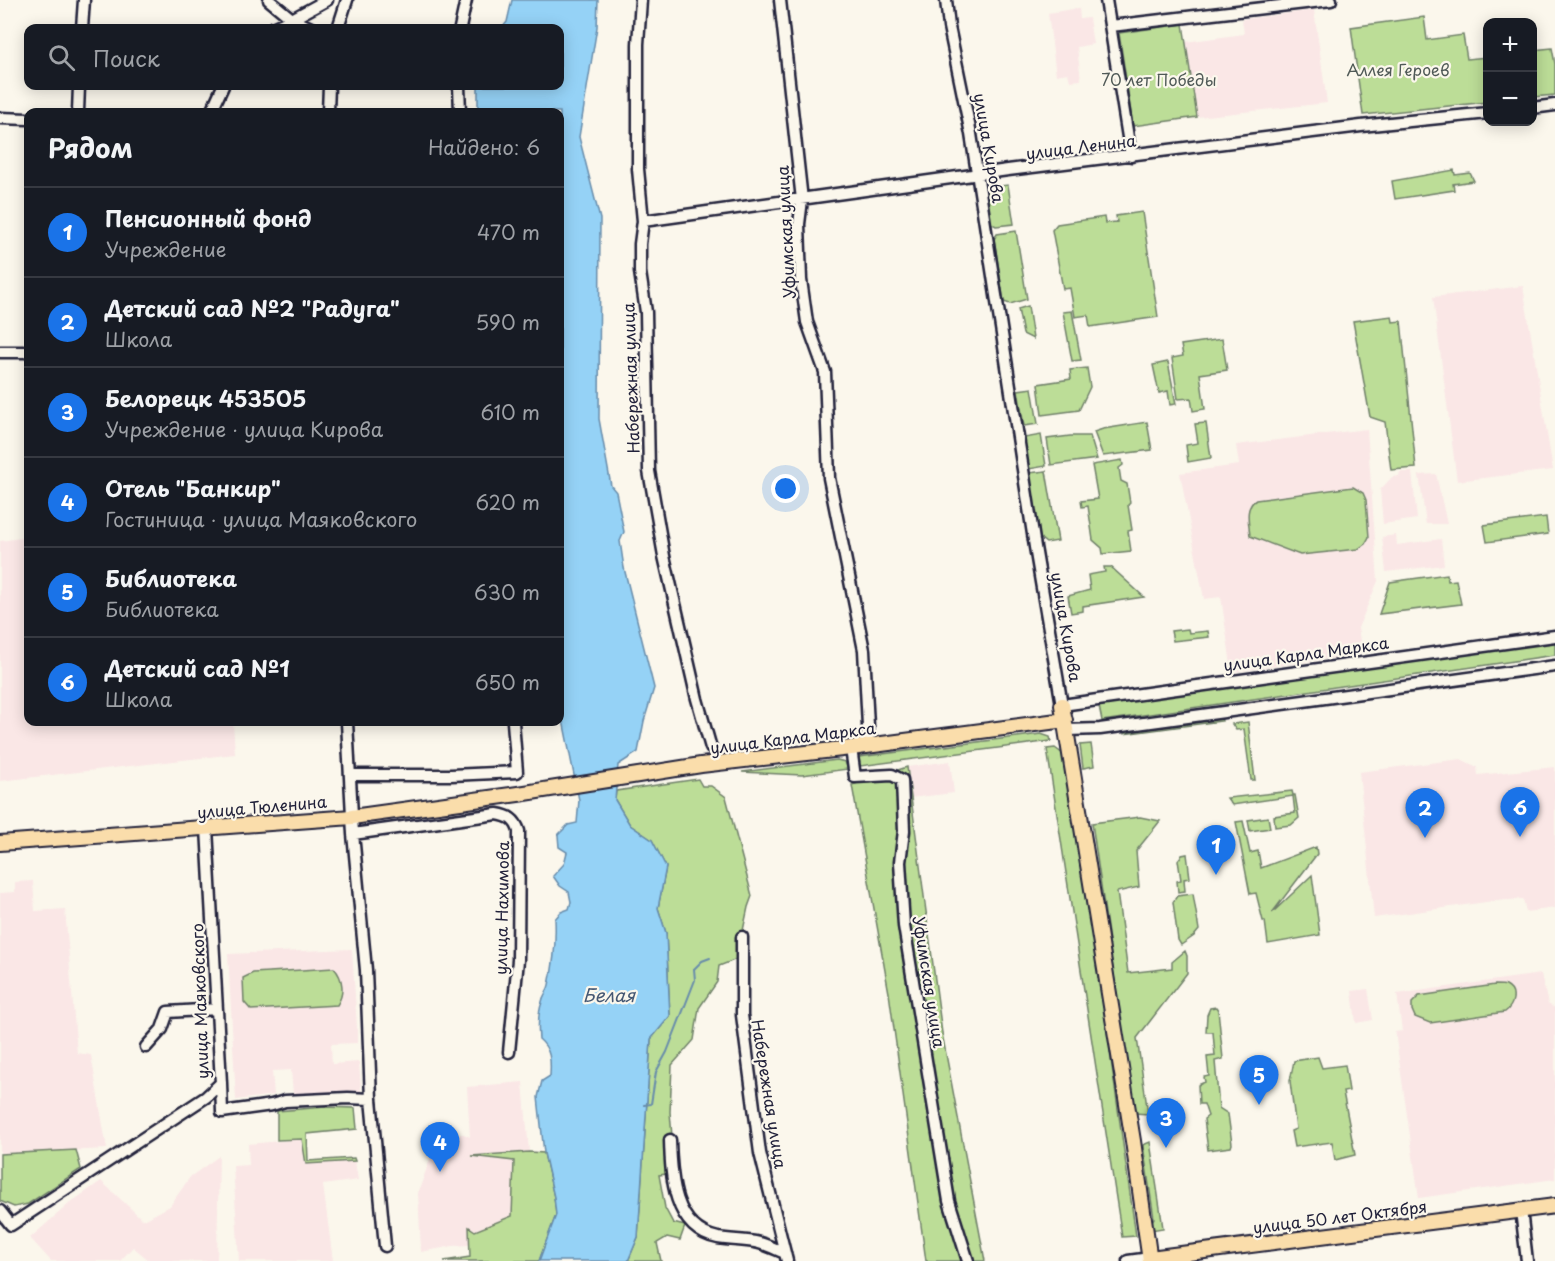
<!DOCTYPE html>
<html lang="ru">
<meta charset="utf-8">
<style>
:root{--surface:#171b24;--page:#242831;--text:#f1f3f6;--muted:#9ea1a6;--line:#363941;--accent:#1a73e8}
body{margin:0;font-family:"Playpen Sans",sans-serif;background:var(--page);color:var(--text)}
.controls{position:absolute;right:18px;top:18px;display:grid;overflow:hidden;border-radius:12px;box-shadow:0 3px 15px #0003}
.controls button{width:54px;height:54px;display:grid;place-items:center;padding:0;border:0;border-bottom:2px solid var(--line);background:var(--surface);color:var(--text);font:30px sans-serif}
.you{position:absolute;left:786px;top:489px;width:21px;height:21px;margin:-15px;border:4px solid #fff;border-radius:50%;background:#1a73e8;box-shadow:0 0 0 9px #1a73e833}
.badge{display:grid;place-items:center;width:39px;height:39px;border-radius:50%;background:var(--accent);color:#fff;font-size:20px;font-weight:700}
.pin{position:absolute;translate:-50% -50px;filter:drop-shadow(0 2px 3px #0008)}
.pin::after{content:'';position:absolute;top:32px;width:21px;height:18px;background:inherit;clip-path:polygon(0 0,100% 0,50% 100%)}
.list{margin:0;padding:0;list-style:none}
h2{display:flex;justify-content:space-between;align-items:center;height:78px;margin:0;padding:0 24px;font-size:26px}
h2 small{font-size:20px;font-weight:400;color:var(--muted)}
.list li{display:grid;grid-template-columns:39px 1fr auto;gap:18px;align-items:center;box-sizing:border-box;height:90px;padding:0 24px;border-top:2px solid var(--line)}
.list b{display:block;font-size:22px;white-space:nowrap}
.list p{margin:0;font-size:20px;white-space:nowrap;color:var(--muted)}
.list em{font-size:20px;font-style:normal;color:var(--muted)}
.icon{flex:none;width:33px;height:33px;fill:none;stroke:currentColor;stroke-width:2;stroke-linecap:round;stroke-linejoin:round}
.map{position:relative;flex:none;width:1555px;height:1261px;overflow:hidden}
.search{position:absolute;background:var(--surface);box-shadow:0 3px 15px #0003;left:24px;top:24px;width:540px;height:66px;display:flex;align-items:center;gap:15px;box-sizing:border-box;padding:0 21px;border-radius:12px;color:var(--muted);font-size:22px}
.panel{position:absolute;background:var(--surface);box-shadow:0 3px 15px #0003;left:24px;top:108px;width:540px;height:618px;border-radius:12px}
.map>svg:first-child{display:block}
.built{fill:#fae7e6}
.green{fill:#bcdd97;stroke:#6f8069;stroke-width:1.5}
.water{fill:#95d2f6;stroke:#678cab;stroke-width:1.5}
.lines{fill:none;stroke-linecap:round;stroke-linejoin:round}
.stream{stroke:#678cab;stroke-width:2}
.minor-casing{stroke:#22223b;stroke-width:15}
.major-casing{stroke:#22223b;stroke-width:18}
.minor{stroke:#fbf7ec;stroke-width:10}
.major{stroke:#faddab;stroke-width:14}
.labels{text-anchor:middle;stroke-width:4.5;stroke-linejoin:round;paint-order:stroke}
.park-label{font-size:16px;fill:#505a57;stroke:#fbf7ec}
.street-label{font-size:16px;fill:#22223b;stroke:#fbf7ec}
.water-label{font-size:18px;font-style:italic;fill:#445773;stroke:#fbf7ec}
</style>
<div class="map">
<svg width="1555" height="1261" viewBox="0 0 1555 1261">
<rect width="100%" height="100%" fill="#fbf7ec"/>
<filter id="ink" filterUnits="userSpaceOnUse"><feTurbulence type="fractalNoise" baseFrequency=".0167" numOctaves="2"/><feDisplacementMap in="SourceGraphic" scale="12" xChannelSelector="R" yChannelSelector="G"/><feConvolveMatrix kernelMatrix="1 2 1 2 8 2 1 2 1" color-interpolation-filters="sRGB"/></filter>
<g filter="url(#ink)">
<path class="built" d="M1079 8 1080 19 1089 18 1093 44 1077 47 1081 80 1070 81 1068 73 1056 75 1048 13Z
M1314 10 1327 103 1197 117 1185 42 1244 34 1242 19Z
M1523 286 1553 470 1457 481 1433 297Z
M1367 429 1378 581 1358 628 1362 654 1232 672 1221 597 1204 599 1180 473 1239 465 1236 445Z
M1400 472H1412L1417 519 1383 524 1380 490 1392 477 1399 476Z
M1436 474 1447 524H1426L1419 475Z
M1396 535 1397 545 1441 539 1444 565 1386 572 1382 537Z
M28 537V722H233L235 754 0 781V541Z
M1461 759 1477 767 1478 775 1555 767V908L1526 912 1523 899 1493 901 1374 918 1359 772Z
M950 761 954 793 909 798 907 767Z
M33 881 35 911 65 909 77 1053 91 1055 107 1149 0 1154V893L15 892V882Z
M352 949 358 1043 331 1044 332 1064 359 1062 361 1091 293 1094 291 1070 272 1071 274 1095 236 1100 228 954Z
M1541 974 1548 1004 1555 1008V1179L1419 1198 1395 1032 1402 1031 1397 994Z
M1368 989 1373 1020 1356 1023 1352 991Z
M523 1082 529 1152 475 1156 514 1161 512 1216 475 1231 469 1228V1245L453 1246 421 1252 418 1193 438 1136 464 1134 470 1137 467 1087Z
M302 1139 307 1164 355 1161 358 1180 323 1185 333 1261H239L233 1166 249 1165 248 1144Z
M219 1156 217 1261H150L133 1247 120 1261H51L30 1238 70 1203 101 1181 142 1219H146L170 1206 190 1177Z"/>
<path class="green" d="M1424 17 1427 40 1463 35 1467 59 1487 57V102L1363 115 1351 27Z
M1183 24 1197 117 1133 126 1119 33Z
M1552 48 1555 64V95L1533 97V50Z
M1454 170 1455 175 1470 173 1474 181 1453 184 1454 190 1395 199 1392 181Z
M1008 185 1014 224 996 226 989 222 984 188Z
M1142 212 1158 317 1090 327 1088 315 1075 317 1070 288 1063 289 1052 230 1057 224 1104 217 1105 223 1117 222 1116 216Z
M1016 231 1027 299 1010 304 1004 302 994 239 997 234Z
M1028 306 1033 339 1023 334 1018 309Z
M1072 311 1081 360 1072 361 1063 312Z
M1392 316 1393 322 1401 321 1416 468 1391 470 1385 422 1370 417 1353 321Z
M1222 339 1227 370 1200 374 1205 409 1193 411 1191 398 1178 399 1172 358 1183 356 1181 345Z
M1168 362 1176 404 1170 405 1168 391 1159 393 1153 365Z
M1087 368 1090 387 1079 410 1042 415 1038 384 1071 379 1070 370Z
M1032 388 1038 424 1024 426 1018 390Z
M1147 422 1152 450 1103 456 1094 432 1103 429Z
M1206 423 1211 458 1188 462 1186 445 1198 443 1195 424Z
M1041 435 1046 466 1029 469 1024 438Z
M1070 436H1090L1097 459 1051 465 1047 439Z
M1122 460 1123 465 1119 468 1121 481 1127 484 1130 503 1128 505 1132 530 1128 531 1131 551 1103 554 1102 548 1093 540 1088 506 1082 507 1081 501 1098 499 1092 465Z
M1046 471 1058 541 1046 543 1040 538 1029 473Z
M1353 487 1363 493 1366 500 1369 537 1365 544 1358 549 1300 555 1250 536C1249 523 1244 507 1256 500Z
M1546 517 1548 534 1487 542 1484 525Z
M1104 567H1111L1144 597 1083 606V611L1071 613 1068 596 1090 590 1088 575 1105 572Z
M1447 574 1448 581 1456 580 1461 604 1379 614 1390 582Z
M1188 629 1189 633 1208 631 1209 637 1173 641 1171 631Z
M1555 642V655L1102 721 1099 706Z
M1221 718 1222 721 1124 734V731Z
M1248 722 1255 780H1251L1244 729 1236 730 1232 724Z
M1041 734 1050 737 1051 741 860 766 859 757Z
M1091 744 1094 766 1083 768 1080 745Z
M1055 748 1063 754 1101 989 1136 1236 1122 1237 1047 749Z
M837 760 845 762 848 769 802 775 742 772Z
M907 767 942 1033 985 1261H926L889 993 852 785Z
M698 779 702 786H711L726 797 752 896 748 907 737 959 719 966 717 982 699 1008 694 1040 672 1065 670 1112 675 1173 659 1175 665 1208 673 1223 685 1226 680 1240 667 1237 657 1243 661 1261H628L638 1237 651 1039 670 1016 666 933 658 908 666 867 652 840 630 825 615 800 616 791Z
M1292 791 1293 795H1295L1299 818 1291 825 1275 827 1274 816 1295 813 1293 796 1232 805 1227 798Z
M1140 817 1160 821 1136 851 1139 887 1117 892 1128 973 1172 968V962L1185 951 1187 956V973L1137 1038 1148 1114 1134 1113 1092 823Z
M1268 817 1270 828 1250 831 1248 820Z
M1243 821 1250 853 1258 851 1261 868 1316 847 1317 854 1272 913 1312 875 1320 935 1268 944 1265 921H1263L1256 893 1250 894 1236 822Z
M1187 854 1190 878 1184 879 1185 891 1178 892 1177 881 1181 880 1178 860 1182 855Z
M1193 894 1199 930 1194 936 1181 945 1178 940 1173 902 1177 896Z
M334 968C343 978 345 993 337 1005L251 1010 244 1002 243 978 253 973Z
M1495 985C1499 985 1503 985 1506 986 1518 992 1513 1006 1505 1012L1430 1023 1415 1017 1412 1010V1003L1419 996Z
M1216 1007 1218 1010 1223 1059 1215 1061 1219 1108 1228 1114 1232 1144 1231 1147 1208 1150 1204 1119 1208 1116 1204 1104H1199L1198 1085 1205 1082 1204 1077 1209 1076 1207 1057 1215 1056 1213 1032H1206L1207 1015 1210 1008Z
M1318 1057 1322 1068 1345 1065 1349 1091 1343 1092 1355 1155 1335 1160 1332 1142 1294 1147 1291 1131 1296 1129 1290 1081 1294 1061Z
M325 1107 355 1108 357 1129 307 1134 308 1161 354 1158 355 1161 306 1164 302 1139 277 1140V1111Z
M1150 1142 1163 1228 1151 1230 1150 1224 1154 1218 1143 1145Z
M76 1150 81 1169 28 1204 14 1207 0 1201V1154Z
M529 1152 544 1153 554 1197 556 1215 539 1261H444L470 1257 469 1227 475 1231 512 1216 514 1161 471 1156Z"/>
<path class="water" d="M512 0H598L597 27 579 137 600 219 599 419 611 486 616 492 624 532 620 541 624 568 654 688 644 721 638 752 618 765 615 800 630 825 652 840 666 867 658 908 666 933 670 1016 651 1039 638 1237 628 1261H539L556 1215 554 1197 544 1153 538 1097 542 1081 550 1076C551 1061 551 1049 539 1039 538 1028 538 1013 542 1002 543 995 548 991 549 985 554 963 556 941 555 919L561 912 569 909 571 902 569 892 560 886 553 876 564 864 567 852 559 847 558 835 568 825 577 823 579 800 560 705V112H478V86H560V28H502L507 22Z"/>
<g class="lines">
<path class="stream" d="M644 1105 651 1104 656 1072 667 1052 695 980 694 969 702 961 710 958"/>
<g class="minor-casing">
<path id="minor" d="M269 0 292 19 327 0
M641 0 638 44V169L643 221 640 244V272L646 312 649 471 664 556 697 699 711 748
M780 0 802 200 799 224 801 280 807 322 825 372 829 478 864 650 869 745
M946 0 949 27 971 134 1035 547 1062 705 1555 636
M1106 0 1131 156
M1111 26 1331 0
M82 28 84 0
M272 28 292 19 311 28
M338 28 347 0
M460 28 466 0
M459 86 460 112
M1532 108 1555 105
M78 112 79 86
M211 112 223 86
M328 112 329 86
M0 118 28 119
M643 221 1008 170 1361 126 1488 113
M0 352H28
M347 722 353 834 366 970 371 1099 385 1246
M1067 730 1100 729 1224 712 1555 666
M851 748 855 777 892 775 902 780 904 831 900 862 904 926 949 1201 968 1261
M350 775H451L517 772 513 722
M353 834 497 814C509 816 515 819 519 831L518 960 509 1052
M742 937V1015L760 1153 787 1261
M146 1047 162 1029 168 1012 217 1009
M221 1083 222 1112 272 1105 285 1101 348 1098 371 1099
M670 1140C671 1176 673 1229 718 1238 730 1240 743 1240 755 1242 766 1244 775 1249 785 1253
M1521 1210 1527 1261
M0 1211 11 1225 206 1097 221 1083 207 828
M1128 1261 1150 1258"/>
</g>
<g class="major-casing">
<path id="major" d="M1062 705 1133 1141 1150 1261
M0 843 352 817 525 793 701 765 851 748 1065 720
M1150 1258 1555 1206"/>
</g>
<use href="#minor" class="minor"/>
<use href="#major" class="major"/>
</g>
</g>
<g class="labels">
<g class="park-label">
<text x="1398" y="76">Аллея Героев</text>
<text x="1159" y="86">70 лет Победы</text>
</g>
<g class="street-label">
<text transform="translate(1081 147) rotate(-7)" y="6">улица Ленина</text>
<text transform="translate(989 148) rotate(80)" y="6">улица Кирова</text>
<text transform="translate(786 232) rotate(-93)" y="6">Уфимская улица</text>
<text transform="translate(631 378) rotate(-92)" y="6">Набережная улица</text>
<text transform="translate(1066 627) rotate(80)" y="6">улица Кирова</text>
<text transform="translate(1306 654) rotate(-8)" y="6">улица Карла Маркса</text>
<text transform="translate(793 738) rotate(-7)" y="6">улица Карла Маркса</text>
<text transform="translate(262 807) rotate(-5)" y="6">улица Тюленина</text>
<text transform="translate(502 908) rotate(-89)" y="6">улица Нахимова</text>
<text transform="translate(929 982) rotate(81)" y="6">Уфимская улица</text>
<text transform="translate(200 1001) rotate(-92)" y="6">улица Маяковского</text>
<text transform="translate(769 1094) rotate(81)" y="6">Набережная улица</text>
<text transform="translate(1340 1217) rotate(-7)" y="6">улица 50 лет Октября</text>
</g>
<g class="water-label">
<text x="609" y="1002">Белая</text>
</g>
</g>
</svg>
<div class="controls">
<button>+</button>
<button>−</button>
</div>
<div class="you"></div>
<div class="pin badge" style="left:1216px;top:875px">1</div>
<div class="pin badge" style="left:1425px;top:838px">2</div>
<div class="pin badge" style="left:1166px;top:1148px">3</div>
<div class="pin badge" style="left:440px;top:1172px">4</div>
<div class="pin badge" style="left:1259px;top:1105px">5</div>
<div class="pin badge" style="left:1520px;top:837px">6</div>
<div class="search"><svg class="icon" aria-label="search" viewBox="0 0 24 24"><circle cx="10" cy="10" r="6"/><path d="M15 15l6 6"/></svg>Поиск</div>
<section class="panel">
<h2>Рядом<small>Найдено: 6</small></h2>
<ul class="list">
<li><span class="badge">1</span><div><b>Пенсионный фонд</b><p>Учреждение</p></div><em>470 m</em></li>
<li><span class="badge">2</span><div><b>Детский сад №2 &quot;Радуга&quot;</b><p>Школа</p></div><em>590 m</em></li>
<li><span class="badge">3</span><div><b>Белорецк 453505</b><p>Учреждение · улица Кирова</p></div><em>610 m</em></li>
<li><span class="badge">4</span><div><b>Отель &quot;Банкир&quot;</b><p>Гостиница · улица Маяковского</p></div><em>620 m</em></li>
<li><span class="badge">5</span><div><b>Библиотека</b><p>Библиотека</p></div><em>630 m</em></li>
<li><span class="badge">6</span><div><b>Детский сад №1</b><p>Школа</p></div><em>650 m</em></li>
</ul>
</section>
</div>
